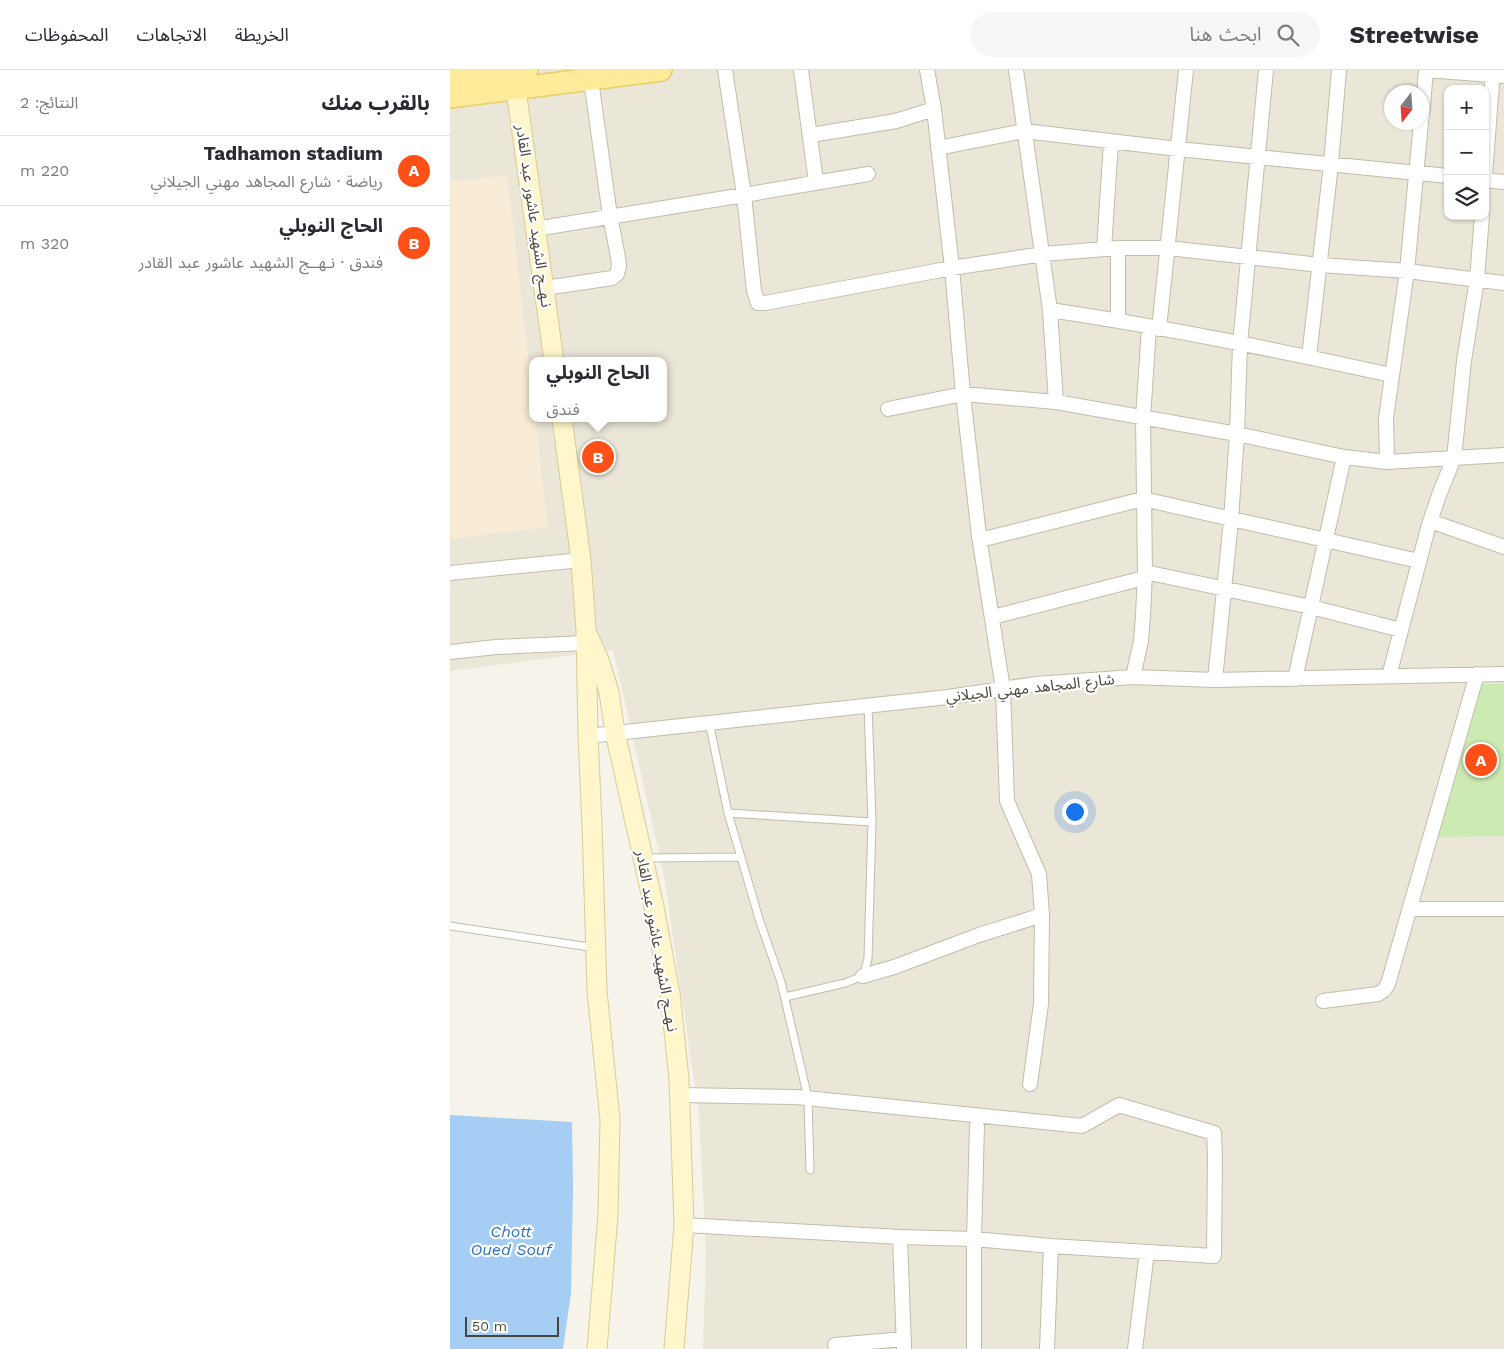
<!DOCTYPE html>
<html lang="ar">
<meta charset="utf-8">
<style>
:root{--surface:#fff;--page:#f7f7f7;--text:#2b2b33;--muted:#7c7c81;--line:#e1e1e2;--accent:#ff5018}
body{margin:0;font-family:"Work Sans","Noto Sans Arabic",sans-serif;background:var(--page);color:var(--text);direction:rtl}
.controls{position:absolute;right:15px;top:15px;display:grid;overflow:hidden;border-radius:10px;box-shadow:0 1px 4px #0004}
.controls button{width:45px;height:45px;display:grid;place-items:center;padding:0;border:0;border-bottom:1px solid var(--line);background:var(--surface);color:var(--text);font:25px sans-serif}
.compass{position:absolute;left:934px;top:15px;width:45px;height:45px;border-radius:50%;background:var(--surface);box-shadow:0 1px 4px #0004;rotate:197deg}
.scale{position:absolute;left:15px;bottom:12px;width:94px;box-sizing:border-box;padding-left:5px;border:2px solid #4b4538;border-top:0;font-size:14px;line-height:18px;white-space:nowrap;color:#4b4538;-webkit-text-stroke:4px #fff;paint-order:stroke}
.you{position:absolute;left:624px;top:741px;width:18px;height:18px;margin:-12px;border:4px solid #fff;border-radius:50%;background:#1a73e8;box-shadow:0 0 0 8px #1a73e833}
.badge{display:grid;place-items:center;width:32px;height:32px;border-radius:50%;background:var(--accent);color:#fff;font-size:16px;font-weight:700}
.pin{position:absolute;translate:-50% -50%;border:2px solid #fff;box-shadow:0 1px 5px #0006}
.popup{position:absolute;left:79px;top:287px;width:138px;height:65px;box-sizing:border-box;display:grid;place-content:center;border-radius:10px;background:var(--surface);filter:drop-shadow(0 1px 4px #0005);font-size:16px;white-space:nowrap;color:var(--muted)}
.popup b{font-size:19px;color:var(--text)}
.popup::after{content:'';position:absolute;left:50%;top:100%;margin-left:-10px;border:10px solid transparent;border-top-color:var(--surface)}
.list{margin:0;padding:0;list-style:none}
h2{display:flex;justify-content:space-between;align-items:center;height:65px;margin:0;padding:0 20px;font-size:21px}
h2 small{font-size:16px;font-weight:400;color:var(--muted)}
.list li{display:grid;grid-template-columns:32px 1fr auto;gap:15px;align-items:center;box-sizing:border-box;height:70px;padding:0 20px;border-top:1px solid var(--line)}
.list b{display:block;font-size:19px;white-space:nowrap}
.list p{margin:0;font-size:16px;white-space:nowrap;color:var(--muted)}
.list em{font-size:16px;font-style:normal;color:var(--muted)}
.icon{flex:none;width:28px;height:28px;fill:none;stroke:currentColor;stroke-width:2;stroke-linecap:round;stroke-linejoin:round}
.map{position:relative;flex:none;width:1054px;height:1279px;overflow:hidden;direction:ltr}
header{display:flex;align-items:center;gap:30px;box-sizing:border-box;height:70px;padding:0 25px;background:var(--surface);border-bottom:1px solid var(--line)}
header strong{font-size:24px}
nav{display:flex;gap:28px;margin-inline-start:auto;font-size:18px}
.search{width:350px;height:45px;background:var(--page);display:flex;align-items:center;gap:12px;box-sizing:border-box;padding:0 18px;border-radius:28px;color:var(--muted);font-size:19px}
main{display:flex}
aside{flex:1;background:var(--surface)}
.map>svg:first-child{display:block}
.residential{fill:#eae6d8;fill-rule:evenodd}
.commercial{fill:#f8ecd6}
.green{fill:#ccebb2}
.water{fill:#a6cdf4}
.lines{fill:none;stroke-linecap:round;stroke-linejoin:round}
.lane-casing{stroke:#c2bcac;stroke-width:9}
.street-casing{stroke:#c2bcac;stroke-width:16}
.secondary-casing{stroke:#d7cc99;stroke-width:21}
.primary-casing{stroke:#e9cd65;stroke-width:24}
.lane{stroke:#fff;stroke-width:7}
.street{stroke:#fff;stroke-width:14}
.secondary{stroke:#fff7cb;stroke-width:19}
.primary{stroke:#ffeb9a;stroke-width:21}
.labels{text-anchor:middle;stroke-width:4.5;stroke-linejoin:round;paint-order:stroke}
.street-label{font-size:15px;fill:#4b4538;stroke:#fff}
.water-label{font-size:16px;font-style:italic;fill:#2b72bc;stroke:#fff}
</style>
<header>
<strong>Streetwise</strong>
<div class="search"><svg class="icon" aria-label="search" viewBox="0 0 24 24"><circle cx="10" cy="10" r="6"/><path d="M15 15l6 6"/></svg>ابحث هنا</div>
<nav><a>الخريطة</a><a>الاتجاهات</a><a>المحفوظات</a></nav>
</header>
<main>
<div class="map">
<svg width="1054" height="1279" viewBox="0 0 1054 1279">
<rect width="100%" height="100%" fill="#f6f3eb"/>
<path class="residential" d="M0 0H1054V1279H253L256 1178 249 1044 214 805 163 580 0 601ZM998 19H1035V146H998ZM942 22H972V52H942ZM83 291H213V348H83Z"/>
<path class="commercial" d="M57 105 83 328V348H85L98 457 0 469V112Z"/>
<path class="green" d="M1029 614H1054V766L987 767Z"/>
<path class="water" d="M0 1045 122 1052 123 1118 121 1223 113 1279H0Z"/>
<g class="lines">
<g class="lane-casing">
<path id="lane" d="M259 652 278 743 310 852 331 912 358 1028 360 1100
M278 743 422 752
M195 788 290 787
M0 856 146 878
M335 927 395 913 413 906 418 889 422 752 418 635"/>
</g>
<g class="street-casing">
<path id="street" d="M351 0 366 112
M477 0 484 39 502 198 513 324 529 466 553 619 557 731 589 804 592 845 591 934 580 1014
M566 0 600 240 606 332
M972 47 976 0 1054 6
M361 65 446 51 484 39
M488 78 574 61 728 79 998 106
M418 104 294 125 304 221 308 233H315L502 198 593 184 668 178H718L870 195 957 201 1054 213
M1035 105 1043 0
M1035 110 1054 112
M85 159 294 125 275 0
M668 178V250
M654 179 661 72
M95 218 162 208 167 204 169 196 168 187 160 146 141 10
M600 240C714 257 828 280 941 305
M709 259 736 0
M859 287 881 94 889 0
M438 339 513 324 606 332 787 364 894 387 937 392 936 348 957 201 971 52
M937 392 1054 385
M980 451 1054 477
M530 470 693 429 969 491
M695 502 861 537 951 560
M0 503 131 490
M543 547 694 508
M0 582 46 577 135 573
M939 606 978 458 989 425 1004 388 1014 291 1027 209 1032 146
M683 607 691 571 693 546 695 502 693 348 699 257
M845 609 894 387
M765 610 781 450 787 364 790 274 816 0
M138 666 498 627 586 614 683 607 765 610 1054 604
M961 839H1054
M413 906 444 897 529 865 592 845
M873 931 928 924 934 920 938 914 1027 604
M230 1025 346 1027 632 1056 669 1035 764 1063 765 1085 764 1186 601 1176 524 1169 450 1167 234 1155
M450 1167 454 1279
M385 1275 454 1269
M524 1279V1169L527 1056
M597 1279 601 1176
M685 1279 697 1182"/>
</g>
<g class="secondary-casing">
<path id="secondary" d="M64 5 104 291
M112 348 131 490 136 560 138 666 142 754 147 921 160 1050 158 1145 147 1279
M138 566 149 590 159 622 165 662 204 837 220 923 229 1009 234 1155 224 1279"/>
</g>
<g class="primary-casing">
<path id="primary" d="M0 10 77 0
M0 27 211 0"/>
</g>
<use href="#lane" class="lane"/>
<use href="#street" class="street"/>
<use href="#secondary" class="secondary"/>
<use href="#primary" class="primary"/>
</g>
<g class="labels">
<g class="street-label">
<text transform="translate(84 146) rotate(82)" y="5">نـهــج الشهيد عاشور عبد القادر</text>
<text transform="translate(580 618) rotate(-6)" y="5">شارع المجاهد مهني الجيلاني</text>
<text transform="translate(207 871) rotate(80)" y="5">نـهــج الشهيد عاشور عبد القادر</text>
</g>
<g class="water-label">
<text x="61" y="1167">Chott<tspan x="61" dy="18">Oued Souf</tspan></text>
</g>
</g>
</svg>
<div class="controls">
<button>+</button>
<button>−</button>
<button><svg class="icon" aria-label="layers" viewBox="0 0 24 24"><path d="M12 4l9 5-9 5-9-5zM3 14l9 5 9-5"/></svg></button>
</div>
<svg class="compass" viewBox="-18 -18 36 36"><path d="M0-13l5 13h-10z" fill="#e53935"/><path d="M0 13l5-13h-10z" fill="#7c7c81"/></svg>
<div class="scale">50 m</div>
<div class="you"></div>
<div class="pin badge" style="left:1031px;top:690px">A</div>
<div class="pin badge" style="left:148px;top:387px">B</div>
<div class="popup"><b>الحاج النوبلي</b>فندق</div>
</div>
<aside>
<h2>بالقرب منك<small>النتائج: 2</small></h2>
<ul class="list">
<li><span class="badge">A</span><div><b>Tadhamon stadium</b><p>رياضة · شارع المجاهد مهني الجيلاني</p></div><em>220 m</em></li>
<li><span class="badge">B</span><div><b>الحاج النوبلي</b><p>فندق · نـهــج الشهيد عاشور عبد القادر</p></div><em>320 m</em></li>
</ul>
</aside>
</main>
